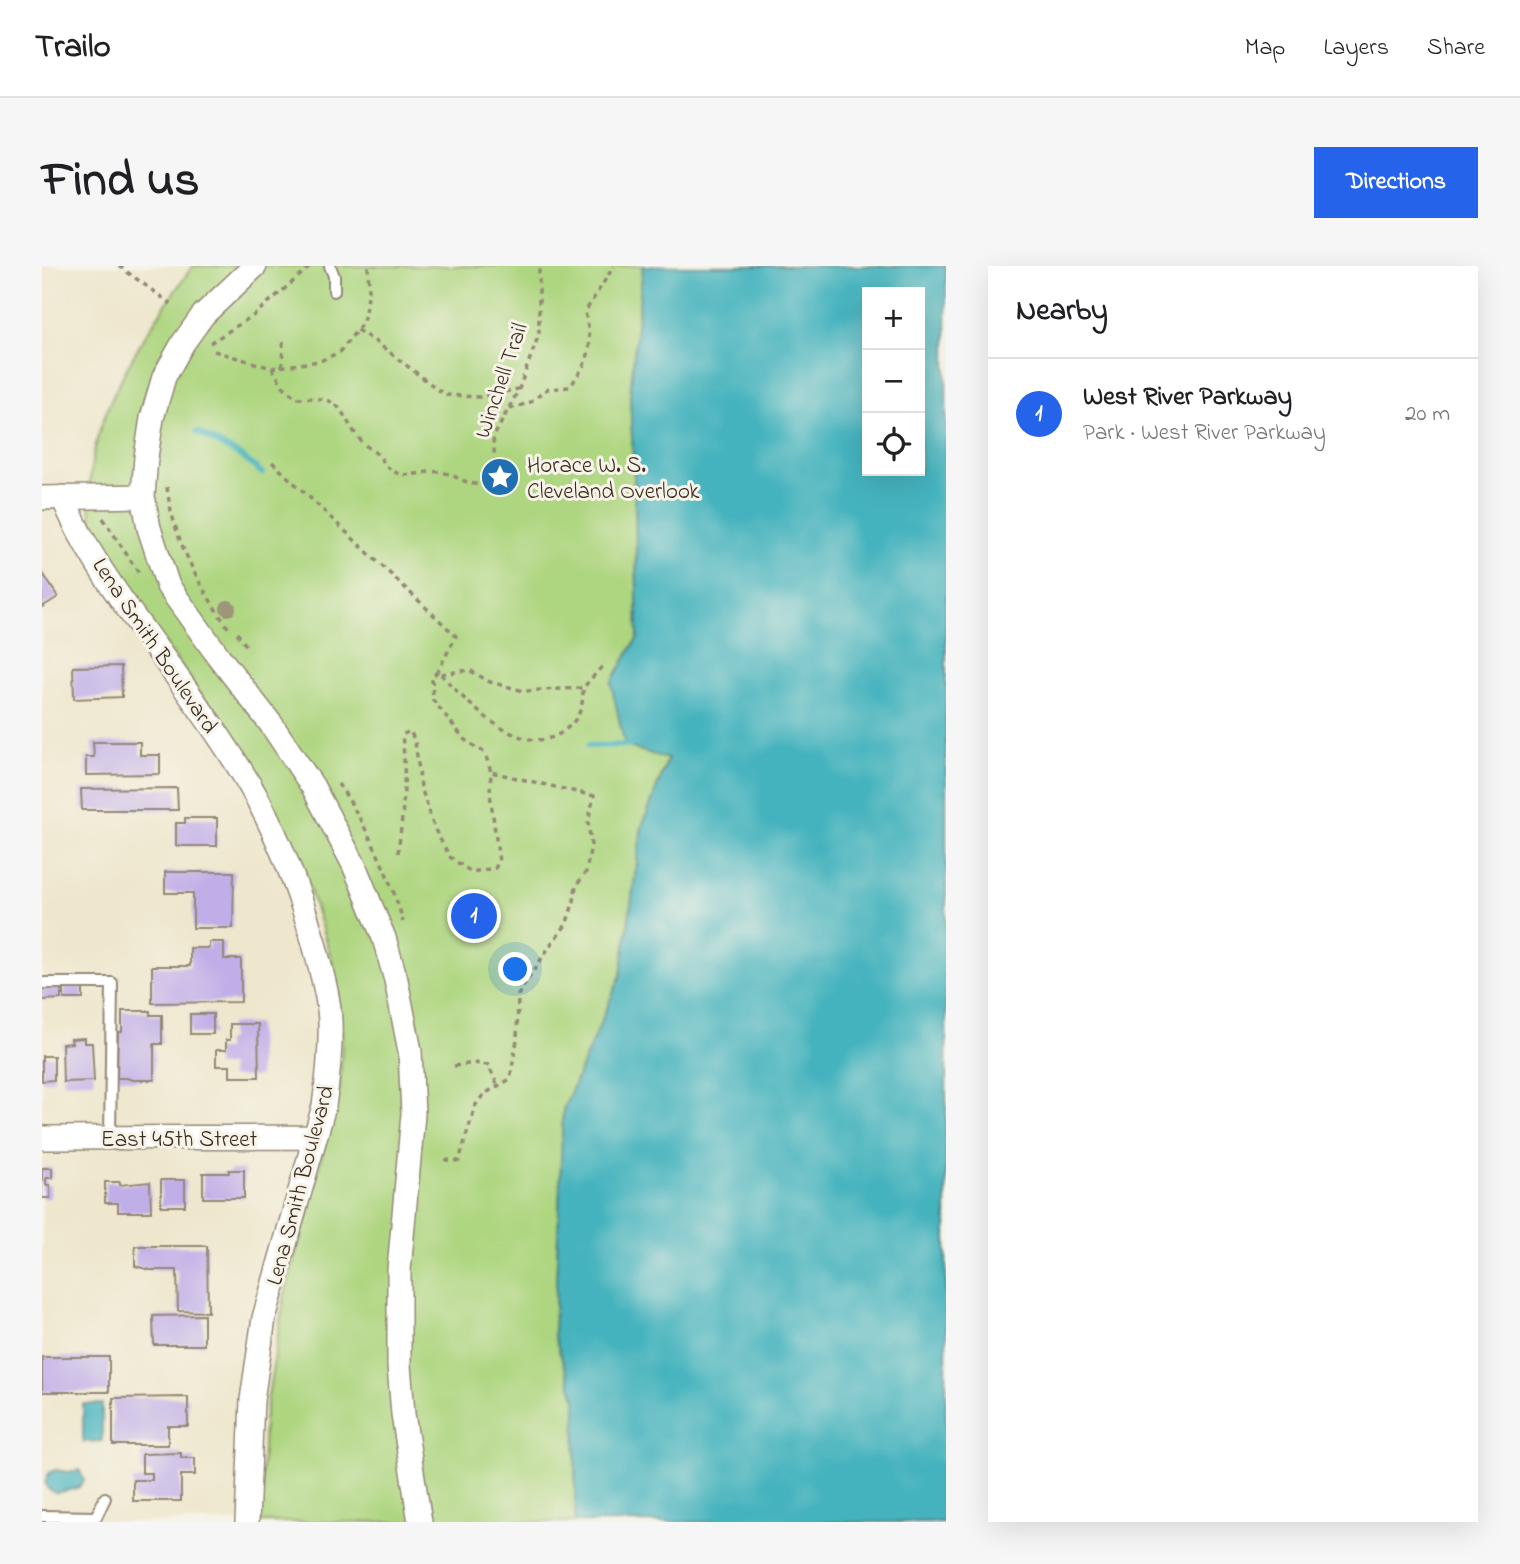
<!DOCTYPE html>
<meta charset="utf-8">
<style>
:root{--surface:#fff;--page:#f6f6f6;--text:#202124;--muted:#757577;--line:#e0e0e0;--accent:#2563eb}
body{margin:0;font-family:"Indie Flower",sans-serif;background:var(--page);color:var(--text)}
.controls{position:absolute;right:21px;top:21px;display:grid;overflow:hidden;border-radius:0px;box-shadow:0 7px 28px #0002}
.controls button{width:63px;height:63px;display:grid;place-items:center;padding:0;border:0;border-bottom:2px solid var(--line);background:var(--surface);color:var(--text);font:35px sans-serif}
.you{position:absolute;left:474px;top:704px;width:24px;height:24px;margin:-18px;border:5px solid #fff;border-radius:50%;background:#1a73e8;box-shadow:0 0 0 10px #1a73e833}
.badge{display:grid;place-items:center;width:46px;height:46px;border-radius:50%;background:var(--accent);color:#fff;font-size:23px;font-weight:700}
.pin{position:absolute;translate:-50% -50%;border:4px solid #fff;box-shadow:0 2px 7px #0006}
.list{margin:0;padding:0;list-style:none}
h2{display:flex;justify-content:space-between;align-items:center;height:91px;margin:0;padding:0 28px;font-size:30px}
h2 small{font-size:23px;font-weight:400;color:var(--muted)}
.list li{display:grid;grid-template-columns:46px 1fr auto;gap:21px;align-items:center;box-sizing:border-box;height:112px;padding:0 28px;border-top:2px solid var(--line)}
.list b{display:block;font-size:26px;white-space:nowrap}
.list p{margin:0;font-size:23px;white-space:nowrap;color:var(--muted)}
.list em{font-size:23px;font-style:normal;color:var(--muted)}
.icon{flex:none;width:38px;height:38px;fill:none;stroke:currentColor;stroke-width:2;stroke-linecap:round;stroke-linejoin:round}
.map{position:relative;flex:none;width:904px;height:1256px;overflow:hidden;border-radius:0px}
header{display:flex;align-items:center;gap:42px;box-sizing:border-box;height:98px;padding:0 35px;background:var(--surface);border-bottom:2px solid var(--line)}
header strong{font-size:33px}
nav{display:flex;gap:38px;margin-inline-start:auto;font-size:24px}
.intro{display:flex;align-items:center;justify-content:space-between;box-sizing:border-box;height:168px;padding:0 42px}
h1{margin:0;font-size:49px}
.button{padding:18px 32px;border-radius:0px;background:var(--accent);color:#fff;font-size:24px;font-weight:700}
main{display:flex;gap:42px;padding:0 42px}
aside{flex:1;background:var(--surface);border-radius:0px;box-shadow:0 7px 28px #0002}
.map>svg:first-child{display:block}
.green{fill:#aed680;stroke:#74804f;stroke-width:2}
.water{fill:#44b3be;stroke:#406e6e;stroke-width:2;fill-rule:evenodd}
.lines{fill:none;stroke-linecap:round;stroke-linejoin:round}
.stream{stroke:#44b3be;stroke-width:6}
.building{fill:#c0aee8}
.service-casing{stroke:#948876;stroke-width:14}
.minor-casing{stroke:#948876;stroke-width:26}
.path{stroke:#948876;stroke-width:3.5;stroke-dasharray:5 5;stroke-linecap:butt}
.service{stroke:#fff;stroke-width:10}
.minor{stroke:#fff;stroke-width:23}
.tree{fill:#9c977a}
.labels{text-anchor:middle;stroke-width:6;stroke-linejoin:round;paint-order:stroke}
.street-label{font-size:23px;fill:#3b2a1e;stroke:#f7f3e8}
.poi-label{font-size:23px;fill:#3b2a1e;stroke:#f7f3e8;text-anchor:start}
</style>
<header>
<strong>Trailo</strong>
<nav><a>Map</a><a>Layers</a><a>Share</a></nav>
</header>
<div class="intro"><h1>Find us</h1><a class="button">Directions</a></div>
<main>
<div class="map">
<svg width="904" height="1256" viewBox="0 0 904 1256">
<rect width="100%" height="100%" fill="#f7f3e8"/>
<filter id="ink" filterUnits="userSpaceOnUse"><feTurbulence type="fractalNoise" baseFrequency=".0143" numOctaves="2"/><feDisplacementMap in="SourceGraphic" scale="14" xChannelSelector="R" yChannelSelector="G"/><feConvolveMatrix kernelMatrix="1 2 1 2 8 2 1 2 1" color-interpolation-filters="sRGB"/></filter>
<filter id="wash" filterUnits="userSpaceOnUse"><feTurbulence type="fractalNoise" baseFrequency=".00686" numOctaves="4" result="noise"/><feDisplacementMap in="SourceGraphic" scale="28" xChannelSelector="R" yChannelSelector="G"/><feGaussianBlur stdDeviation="1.57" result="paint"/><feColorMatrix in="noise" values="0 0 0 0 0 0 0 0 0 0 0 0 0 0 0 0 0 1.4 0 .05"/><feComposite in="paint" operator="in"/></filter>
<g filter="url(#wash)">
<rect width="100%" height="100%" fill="#eee7cd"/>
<path class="green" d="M151 0H601L588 129 593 232 596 371 569 418 626 492 600 561 579 709 521 844 512 1069 534 1134 533 1256H218L222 1155 242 1032 298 822 300 769 291 698 261 602 216 512 52 274C49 251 46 226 49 204 56 136 111 54 151 0Z"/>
<path class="water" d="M601 0H904V1256H533L534 1134 512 1069 521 844 579 709 600 561 626 493 583 480 569 417 596 371 593 232 588 129ZM878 26V205H825V26Z
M41 1138H60V1175L41 1176Z
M13 1204 27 1206 37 1204 42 1214 36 1222 13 1227 5 1222 3 1216 7 1207Z"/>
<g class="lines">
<path class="stream" d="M155 166 199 190 220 207
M546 480 589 479"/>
</g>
<g id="blocks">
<path class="building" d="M0 306 16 331 0 341Z
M79 400 80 431 32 433 31 401Z
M51 476H98V489H118V508L44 509V491H52Z
M135 522 136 544H40L39 523Z
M143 552H175V580H134V557H143Z
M123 606H192L191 662H151V627H123Z
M167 676H182V693H199V736L110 737V700H148V682H167Z
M22 720 41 721V733H22Z
M19 721V733L0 734V722Z
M80 745H108V749H120V778H112V814H90L85 812H75L76 766H80Z
M148 748H171V768H148Z
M188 758H216L217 811H188V800H174V784H184V774H188Z
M42 772V777H50L52 815 21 816 20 778 30 777 29 773Z
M0 790H12V814L0 815Z
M0 902H10V912H4V919H8V932H0Z
M187 904H202V932H161V907H187Z
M119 914H143V940H119Z
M63 916H78V919L108 916 109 946H76V937H63Z
M93 980H165L166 1046 136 1045 135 1004H108L93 1000Z
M162 1049V1079H112L111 1050Z
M0 1091H67V1126H0Z
M146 1131V1160H126V1179H71V1132Z
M139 1187V1192H153V1209H139V1235H91V1214H110V1207H100V1188Z"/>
</g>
</g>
<g filter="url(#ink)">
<use href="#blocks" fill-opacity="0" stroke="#948876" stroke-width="2"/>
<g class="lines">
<g class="service-casing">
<path id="service" d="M288 0 292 10V25
M0 717H70L68 871
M0 1250 54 1251 63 1232"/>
</g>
<g class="minor-casing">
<path id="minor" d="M213 0 161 49 141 77 122 111 110 152 104 191 101 230 107 262 126 320 177 391 229 458 271 521 312 599 342 672 354 714 368 785 371 848 357 1004V1099L361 1148 378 1256
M21 231C44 290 86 342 122 393 155 439 189 484 216 534 240 579 258 628 272 677 278 702 287 729 288 755 289 783 286 812 282 840L222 1052 210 1134 205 1256
M0 232 101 230
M0 872 273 871"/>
</g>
<path class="path" d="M77 0 129 38
M315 64 334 76 403 129 438 131 476 123
M168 77 212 49 269 0
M172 85 230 102 278 95 298 86 321 56 327 25 326 0
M240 101 241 75
M230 102 241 120 254 132C307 131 292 143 320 176 324 181 331 184 336 189 343 197 345 203 355 207 366 212 385 204 398 206 418 209 425 223 449 217L454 207 451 172 477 123 497 68V0
M468 143 489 136 505 123 528 121C550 89 551 84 543 46L572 0
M230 196 414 370 396 405
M125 221C131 274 159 323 189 366
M61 252 98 309
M195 367 205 381
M399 408 427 404 448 416 482 425 541 422
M296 518C321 552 351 616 361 656
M356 587C361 547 365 509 360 469L368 465 373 475 379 521 393 564 408 591 429 606 453 602 457 596 448 527 449 506 443 487 423 474 391 434 390 411 396 405C422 434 481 498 523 464 538 452 541 441 541 422L563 397
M412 800 431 797 446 799 456 820
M403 894 417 895 433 840 442 828 468 813 475 774 476 729 511 675 524 659 532 635 534 620 544 606 549 579 546 555 552 530 449 506"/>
<use href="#service" class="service"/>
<use href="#minor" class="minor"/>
</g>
<circle class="tree" cx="186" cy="342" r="8"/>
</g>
<defs>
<g id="sight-disc" transform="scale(2.0125)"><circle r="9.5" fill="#1f6fb2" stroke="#f7f3e8"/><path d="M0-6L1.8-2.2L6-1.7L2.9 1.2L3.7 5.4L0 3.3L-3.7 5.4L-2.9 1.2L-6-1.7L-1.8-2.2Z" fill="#fff"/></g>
</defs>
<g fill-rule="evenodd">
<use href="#sight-disc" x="458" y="211"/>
</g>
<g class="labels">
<g class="street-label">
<text transform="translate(458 114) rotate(-71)" y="8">Winchell Trail</text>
<text transform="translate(114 379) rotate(56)" y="8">Lena Smith Boulevard</text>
<text x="137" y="880">East 45th Street</text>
<text transform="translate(257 919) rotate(-75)" y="8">Lena Smith Boulevard</text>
</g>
<g class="poi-label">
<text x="485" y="206">Horace W. S.<tspan x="485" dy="26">Cleveland Overlook</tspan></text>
</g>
</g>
</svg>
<div class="controls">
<button>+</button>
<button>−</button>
<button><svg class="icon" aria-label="locate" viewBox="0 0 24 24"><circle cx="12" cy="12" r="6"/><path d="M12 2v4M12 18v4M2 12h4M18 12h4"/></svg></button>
</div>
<div class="you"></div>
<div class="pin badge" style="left:432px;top:650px">1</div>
</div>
<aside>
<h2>Nearby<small></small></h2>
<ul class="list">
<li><span class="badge">1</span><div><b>West River Parkway</b><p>Park · West River Parkway</p></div><em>20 m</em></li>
</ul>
</aside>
</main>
